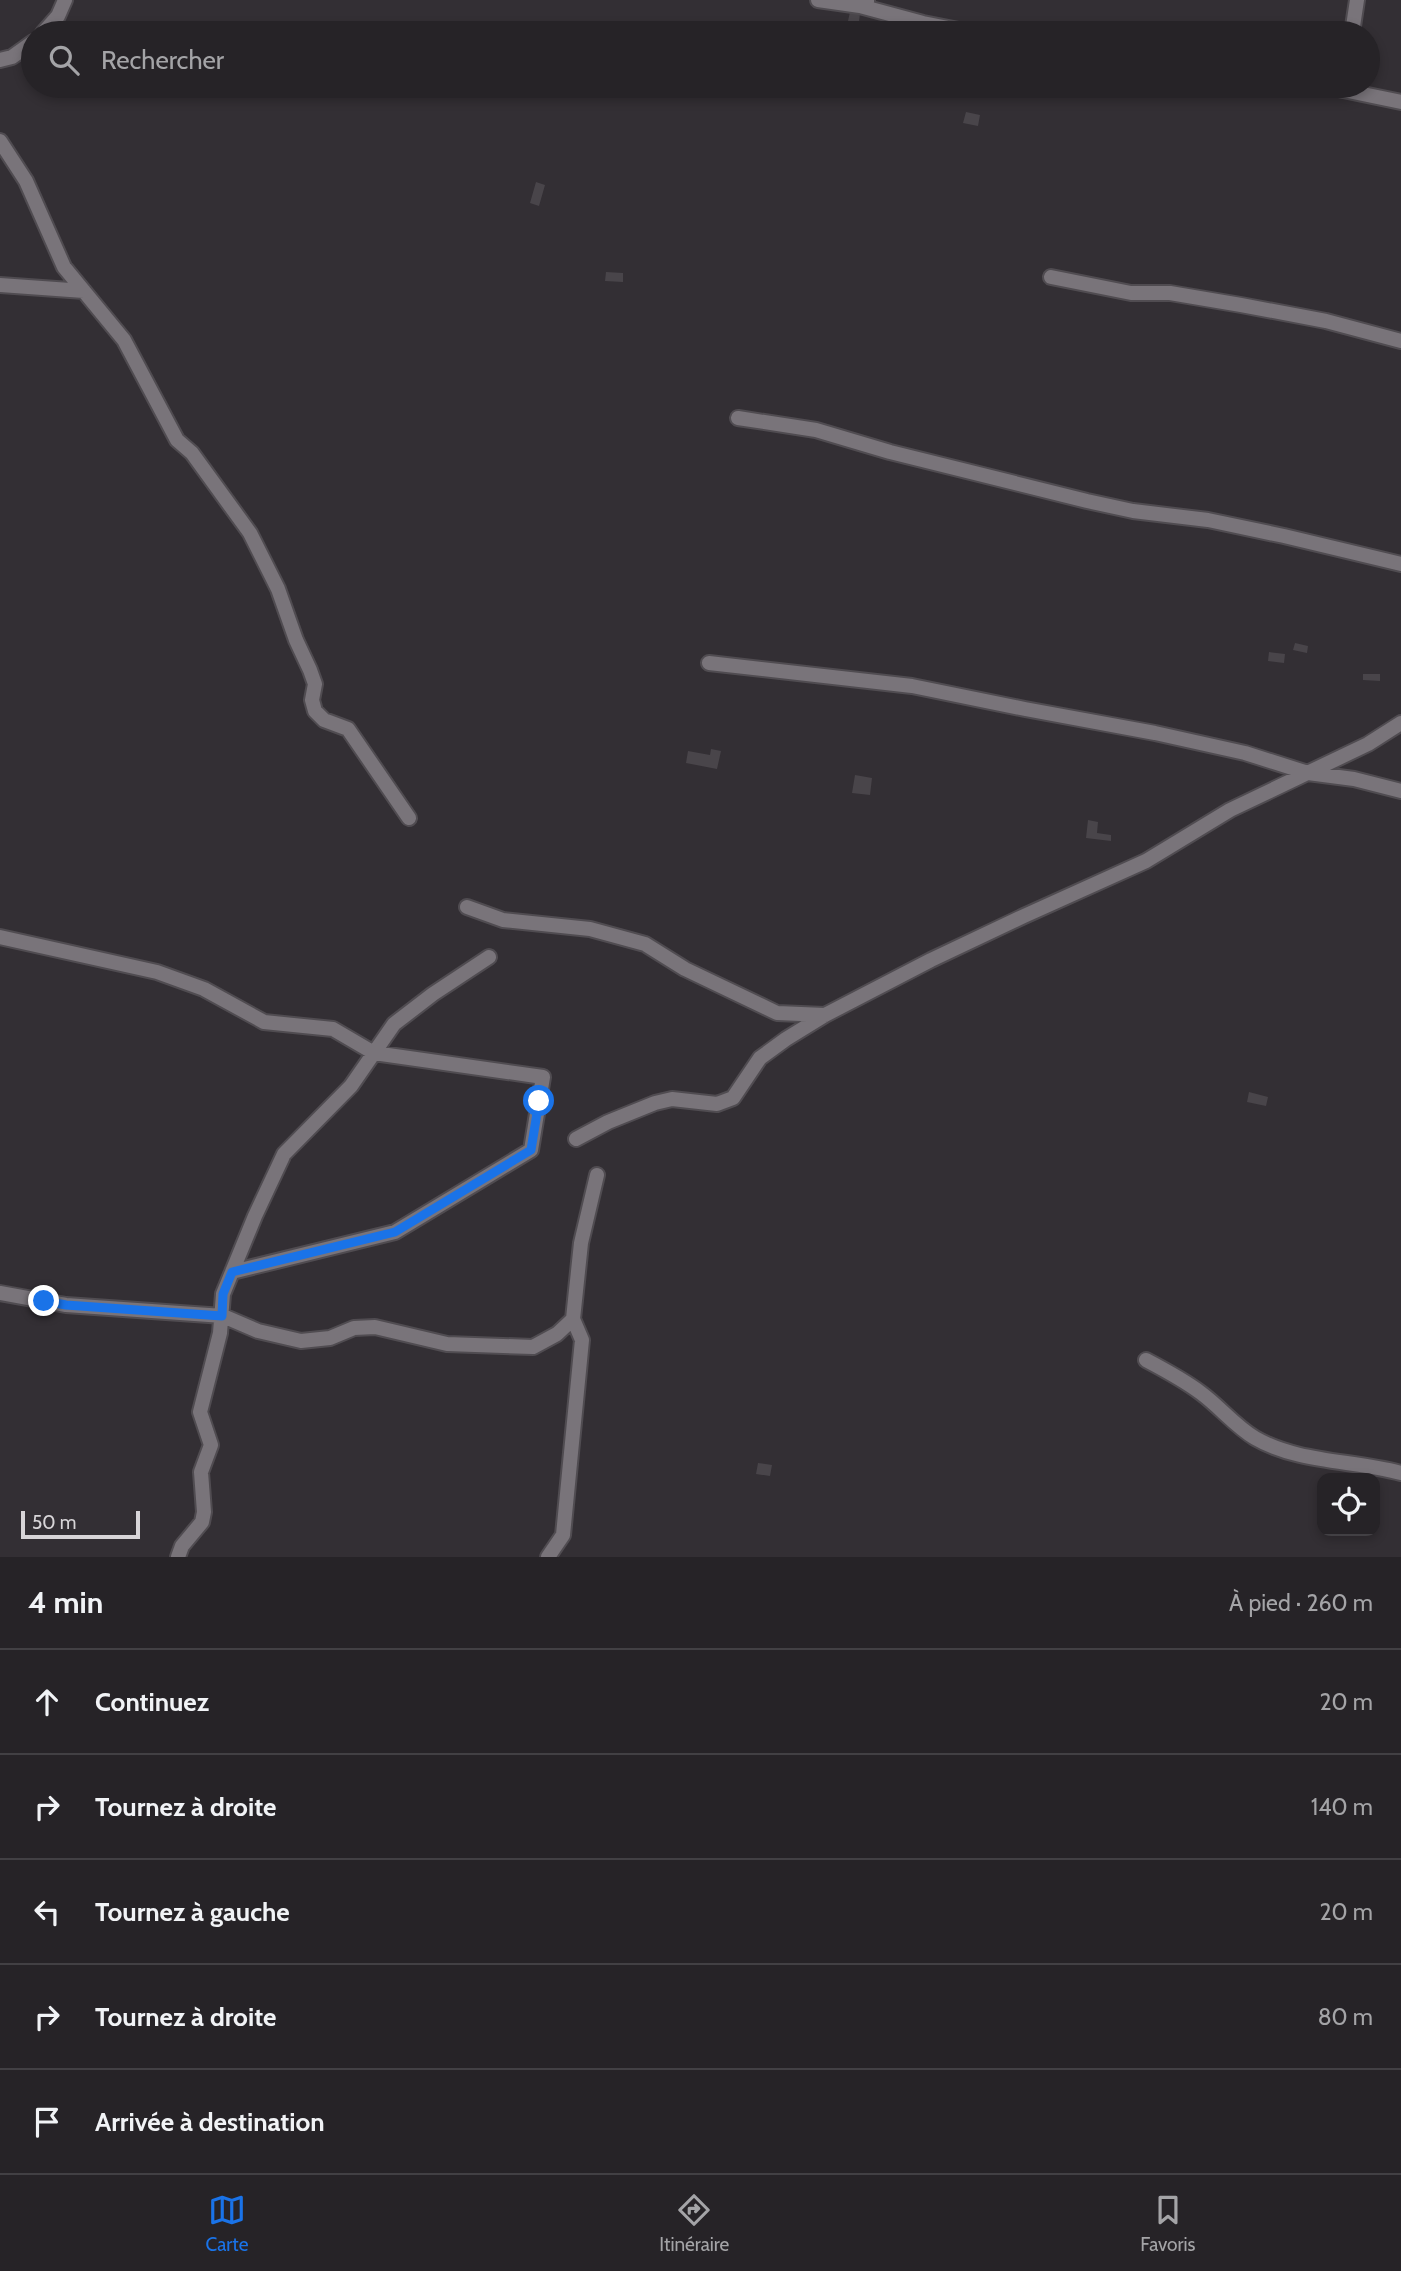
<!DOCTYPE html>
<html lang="fr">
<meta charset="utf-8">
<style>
:root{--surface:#262327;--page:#322f33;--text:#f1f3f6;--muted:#a4a4a7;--line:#424044;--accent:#1a73e8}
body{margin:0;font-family:Cabin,sans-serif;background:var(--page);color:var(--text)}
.controls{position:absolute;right:21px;bottom:21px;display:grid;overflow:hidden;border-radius:14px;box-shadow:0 4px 10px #0003}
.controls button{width:63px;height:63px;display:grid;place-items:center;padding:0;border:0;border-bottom:2px solid var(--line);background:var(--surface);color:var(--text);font:35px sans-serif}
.scale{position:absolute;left:21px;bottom:18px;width:119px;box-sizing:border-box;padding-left:7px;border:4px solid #d8d5d8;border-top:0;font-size:19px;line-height:24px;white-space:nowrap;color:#d8d5d8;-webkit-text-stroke:5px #332f34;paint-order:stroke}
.stop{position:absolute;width:21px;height:21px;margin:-16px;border:5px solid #1a73e8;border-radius:50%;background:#fff}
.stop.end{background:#1a73e8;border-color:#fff;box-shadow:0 2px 7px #0008}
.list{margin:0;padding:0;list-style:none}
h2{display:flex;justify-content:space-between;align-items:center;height:91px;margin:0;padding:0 28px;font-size:30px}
h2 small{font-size:23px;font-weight:400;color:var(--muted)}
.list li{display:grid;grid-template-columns:46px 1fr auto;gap:21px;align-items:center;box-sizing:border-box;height:105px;padding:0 28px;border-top:2px solid var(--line)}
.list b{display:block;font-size:26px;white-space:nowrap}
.list em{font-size:23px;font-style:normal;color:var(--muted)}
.icon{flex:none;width:38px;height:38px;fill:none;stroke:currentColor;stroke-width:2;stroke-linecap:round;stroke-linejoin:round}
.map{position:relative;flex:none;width:1401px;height:1557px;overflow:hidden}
.search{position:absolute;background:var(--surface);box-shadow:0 4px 10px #0003;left:21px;right:21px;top:21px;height:77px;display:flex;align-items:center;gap:18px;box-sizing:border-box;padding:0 24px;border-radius:38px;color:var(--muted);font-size:26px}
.sheet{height:616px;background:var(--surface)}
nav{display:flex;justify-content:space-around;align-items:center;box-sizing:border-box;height:98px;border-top:2px solid var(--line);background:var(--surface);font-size:19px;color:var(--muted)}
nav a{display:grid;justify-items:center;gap:4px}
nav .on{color:var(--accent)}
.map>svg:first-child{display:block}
.building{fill:#49454a}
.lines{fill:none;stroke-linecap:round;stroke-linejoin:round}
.minor-casing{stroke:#504c51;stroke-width:18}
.minor{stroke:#79747a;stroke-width:14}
.route{stroke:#1a73e8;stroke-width:9}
</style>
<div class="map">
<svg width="1401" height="1557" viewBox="0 0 1401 1557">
<rect width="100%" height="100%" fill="#332f34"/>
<path class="building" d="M850 12 860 13 859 22 848 21Z
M966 112 980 115 978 126 963 123Z
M536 182 545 185 539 206 530 203Z
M606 272 623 273V282L605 281Z
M1295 643 1308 646 1307 653 1293 650Z
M1269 652 1285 654 1284 663 1268 661Z
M1363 674H1380V681L1363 680Z
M711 749 721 751 717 769 686 763 688 751 710 755Z
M855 775 872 778 870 795 852 793Z
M1088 820 1098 822 1097 833 1111 835V841L1086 838Z
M1249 1092 1268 1097 1266 1106 1247 1102Z
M758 1463 772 1465 770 1476 756 1474Z"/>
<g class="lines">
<g class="minor-casing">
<path id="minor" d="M818 0 860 6 867 1
M860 6 923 23 974 33
M43 33 58 16 65 0
M1352 33 1357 0
M0 60 12 57 33 42
M1324 86 1401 102
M0 141 26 181 64 267 124 340 177 440 192 453 250 533 278 589 296 640 310 670 315 684 312 700 315 711 324 720 348 729 409 818
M1051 277 1131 293H1170L1241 305 1326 321 1401 341
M0 285 84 291
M738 418 816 430 890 452 1087 501 1133 511 1208 520 1284 536 1401 564
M709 663 912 686 1025 709 1155 733 1245 753 1308 773 1354 779 1401 791
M467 907 503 920 590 929 645 944 685 969 777 1013 825 1015
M0 937 157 972 204 989 264 1022 333 1029 374 1053 543 1077 531 1150 395 1232 232 1272
M576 1139 608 1122 655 1103 672 1099 717 1104 733 1098 760 1058 786 1039 825 1015 931 960 1024 916 1146 861 1230 810 1368 744 1401 723
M0 1293 66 1305 223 1316 258 1331 301 1341 330 1338 354 1328 375 1327 447 1344 533 1347 557 1334 573 1319
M1146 1360C1165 1370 1184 1380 1201 1393 1220 1407 1235 1426 1255 1438 1298 1463 1354 1460 1401 1473
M178 1557 182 1546 202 1522 204 1512 201 1472 211 1445 200 1412 220 1333 223 1294 255 1216 284 1154 351 1086 394 1024 433 994 489 957
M548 1557 563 1535 582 1340 573 1319 581 1243 597 1175"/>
</g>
<use href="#minor" class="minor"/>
</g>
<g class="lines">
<path class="route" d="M44 1301 66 1305 222 1316 223 1294 232 1272 395 1232 531 1150 539 1101"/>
</g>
</svg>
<div class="controls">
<button><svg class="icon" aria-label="locate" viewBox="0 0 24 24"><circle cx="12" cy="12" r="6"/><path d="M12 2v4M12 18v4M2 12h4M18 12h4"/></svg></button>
</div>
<div class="scale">50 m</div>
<div class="stop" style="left:539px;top:1101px"></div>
<div class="stop end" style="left:44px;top:1301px"></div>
<div class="search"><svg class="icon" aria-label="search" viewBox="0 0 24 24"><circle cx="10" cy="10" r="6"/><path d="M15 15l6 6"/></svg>Rechercher</div>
</div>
<section class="sheet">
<h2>4 min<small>À pied · 260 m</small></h2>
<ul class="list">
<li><svg class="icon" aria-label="ahead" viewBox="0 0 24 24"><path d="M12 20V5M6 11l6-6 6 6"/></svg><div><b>Continuez</b></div><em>20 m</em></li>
<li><svg class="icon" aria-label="right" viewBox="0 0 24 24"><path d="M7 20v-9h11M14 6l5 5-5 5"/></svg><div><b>Tournez à droite</b></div><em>140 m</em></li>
<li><svg class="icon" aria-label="left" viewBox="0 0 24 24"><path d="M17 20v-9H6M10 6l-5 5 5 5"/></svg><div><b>Tournez à gauche</b></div><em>20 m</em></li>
<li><svg class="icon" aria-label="right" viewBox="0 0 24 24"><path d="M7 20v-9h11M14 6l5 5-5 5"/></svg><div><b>Tournez à droite</b></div><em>80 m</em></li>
<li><svg class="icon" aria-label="arrive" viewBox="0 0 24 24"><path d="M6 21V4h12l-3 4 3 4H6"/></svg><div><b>Arrivée à destination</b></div></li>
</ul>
</section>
<nav>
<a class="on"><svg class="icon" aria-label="map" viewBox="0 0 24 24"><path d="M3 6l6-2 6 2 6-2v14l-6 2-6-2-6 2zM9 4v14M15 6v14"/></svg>Carte</a>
<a><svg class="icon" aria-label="directions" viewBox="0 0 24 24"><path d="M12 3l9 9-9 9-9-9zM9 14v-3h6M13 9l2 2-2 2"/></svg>Itinéraire</a>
<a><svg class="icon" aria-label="saved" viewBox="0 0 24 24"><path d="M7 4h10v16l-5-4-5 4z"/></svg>Favoris</a>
</nav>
